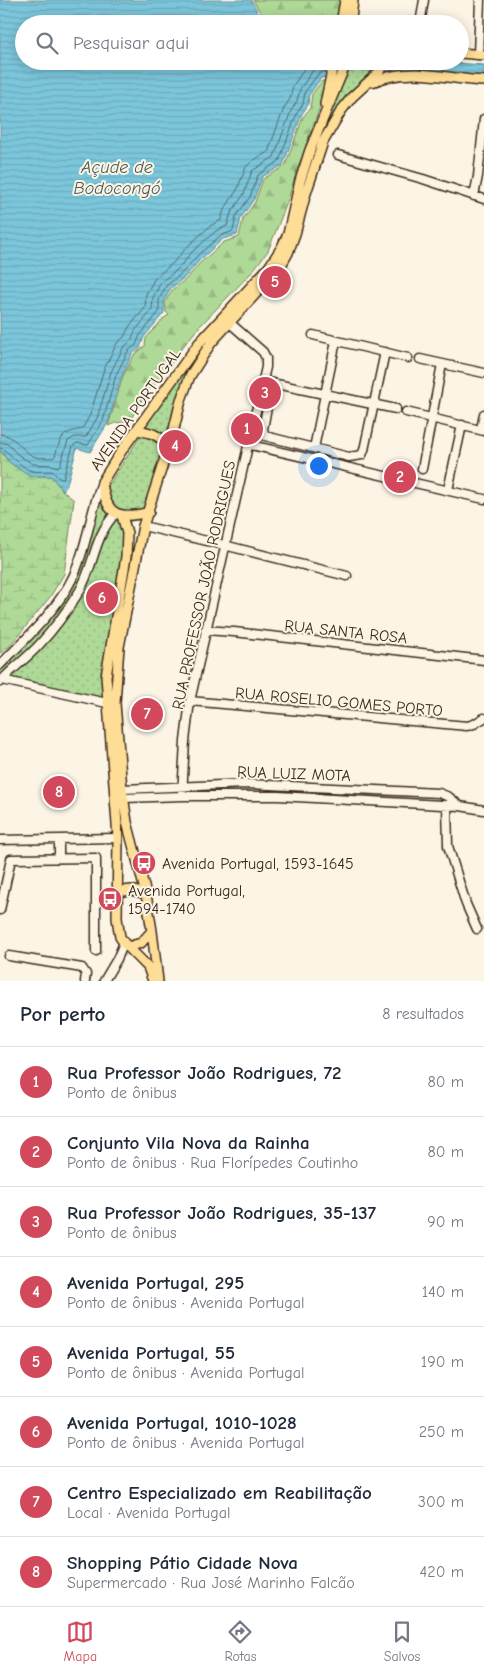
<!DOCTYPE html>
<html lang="pt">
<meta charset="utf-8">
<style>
:root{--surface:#fff;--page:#f6f6f7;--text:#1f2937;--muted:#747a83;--line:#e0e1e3;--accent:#d1495b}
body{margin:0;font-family:"Comic Neue",sans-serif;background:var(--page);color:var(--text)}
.you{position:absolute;left:318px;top:465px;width:18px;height:18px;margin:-12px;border:4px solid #fff;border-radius:50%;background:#1a73e8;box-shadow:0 0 0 8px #1a73e833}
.badge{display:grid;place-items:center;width:32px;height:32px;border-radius:50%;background:var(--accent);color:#fff;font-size:16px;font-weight:700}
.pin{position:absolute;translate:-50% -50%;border:2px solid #fff;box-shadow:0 1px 5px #0006}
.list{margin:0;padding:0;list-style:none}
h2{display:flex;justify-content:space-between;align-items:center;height:65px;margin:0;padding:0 20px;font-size:21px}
h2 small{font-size:16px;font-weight:400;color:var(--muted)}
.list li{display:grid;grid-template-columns:32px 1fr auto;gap:15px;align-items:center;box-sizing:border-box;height:70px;padding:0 20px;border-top:1px solid var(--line)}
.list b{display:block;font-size:19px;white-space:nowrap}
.list p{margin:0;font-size:16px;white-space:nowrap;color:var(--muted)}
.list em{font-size:16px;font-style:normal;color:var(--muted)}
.icon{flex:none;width:28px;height:28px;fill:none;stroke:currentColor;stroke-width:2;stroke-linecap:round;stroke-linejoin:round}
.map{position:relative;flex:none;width:484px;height:981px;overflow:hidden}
.search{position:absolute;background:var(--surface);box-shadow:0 2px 12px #0003;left:15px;right:15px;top:15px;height:55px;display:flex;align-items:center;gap:12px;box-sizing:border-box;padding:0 18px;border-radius:28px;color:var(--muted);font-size:19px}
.sheet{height:625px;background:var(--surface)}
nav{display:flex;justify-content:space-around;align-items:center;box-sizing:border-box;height:70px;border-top:1px solid var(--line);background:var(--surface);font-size:14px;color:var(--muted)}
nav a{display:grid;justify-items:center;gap:2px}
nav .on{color:var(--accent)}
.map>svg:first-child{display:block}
.grass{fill:url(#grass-dots);stroke:#74825a}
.forest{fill:url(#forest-firs);stroke:#74825a}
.wetland{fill:url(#wetland-marsh);stroke:#74825a}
.water{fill:url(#water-rules);stroke:#61888f}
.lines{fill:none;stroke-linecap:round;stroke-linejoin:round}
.shore{stroke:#55686a;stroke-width:1}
.minor-casing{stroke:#3b2a1e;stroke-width:11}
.major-casing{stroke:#3b2a1e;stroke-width:12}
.minor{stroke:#fcf5e5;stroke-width:8}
.major{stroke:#fedd96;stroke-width:9}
.labels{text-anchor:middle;stroke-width:4;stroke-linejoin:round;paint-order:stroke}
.street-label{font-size:16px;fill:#3b2a1e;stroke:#fcf5e5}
.poi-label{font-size:16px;fill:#3b2a1e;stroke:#fcf5e5;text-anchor:start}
.water-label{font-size:18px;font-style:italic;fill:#4e5957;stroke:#fcf5e5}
</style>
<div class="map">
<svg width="484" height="981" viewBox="0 0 484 981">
<defs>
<pattern id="grass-dots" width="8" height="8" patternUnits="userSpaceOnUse" patternTransform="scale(1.25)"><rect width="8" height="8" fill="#aed997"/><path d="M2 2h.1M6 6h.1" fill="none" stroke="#97ba82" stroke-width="1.8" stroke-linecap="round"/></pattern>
<pattern id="forest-firs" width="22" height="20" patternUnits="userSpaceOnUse" patternTransform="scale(1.25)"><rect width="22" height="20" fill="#aed997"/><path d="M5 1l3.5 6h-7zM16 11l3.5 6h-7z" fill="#97ba82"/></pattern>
<pattern id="wetland-marsh" width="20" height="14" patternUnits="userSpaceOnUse" patternTransform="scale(1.25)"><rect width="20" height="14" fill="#aed997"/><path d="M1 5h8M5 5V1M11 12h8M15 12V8" fill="none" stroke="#97ba82"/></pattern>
<pattern id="water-rules" width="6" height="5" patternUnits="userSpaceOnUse" patternTransform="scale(1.25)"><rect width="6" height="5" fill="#7bc6db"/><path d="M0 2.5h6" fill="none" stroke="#6baabc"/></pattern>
</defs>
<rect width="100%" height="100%" fill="#fcf5e5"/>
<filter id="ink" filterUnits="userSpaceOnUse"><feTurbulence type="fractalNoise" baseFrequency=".02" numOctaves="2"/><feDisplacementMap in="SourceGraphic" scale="10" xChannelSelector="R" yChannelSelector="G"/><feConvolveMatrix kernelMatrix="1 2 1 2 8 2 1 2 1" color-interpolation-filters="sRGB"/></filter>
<g filter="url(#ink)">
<path class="grass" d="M356 70 375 71 322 137 285 254 277 267 208 342 167 442 141 429 192 355 276 260 306 165 346 72Z
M141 435 150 437 162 443 164 451 145 509 131 514 113 508 106 489Z
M100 499 111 514 101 527 88 569 70 602 44 636 0 679V669L64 598Z
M116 516 123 524 125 543 102 684 103 700 7 679 71 608 103 533Z"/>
<path class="forest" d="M253 0H342L338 24H289L281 20 264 19Z
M322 81H326L321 104 296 173 288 200 268 251 251 273 199 327 181 349 159 380 146 393 129 422 115 423 108 426 123 376 134 355 145 346 146 338 164 318 169 315 166 312 165 302 173 289 186 279 200 263 224 242 239 237 243 219 255 202 263 179 285 166 303 117 310 108 312 94Z"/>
<path class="wetland" d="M0 450 9 462 29 476H51L65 493 74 500 64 574 50 597 9 647 0 653Z"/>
<path class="water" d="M0 0H251L262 20 286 24H24V61H322L324 63 333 61H429L484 65V77L356 70 321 78 309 95 308 105 302 114 283 165 262 177 254 199 241 218 237 235 223 239 200 260 185 277 171 288 164 301V313L144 337 140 348 132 354 121 378 108 423 90 452 77 448 67 484 63 491 51 476H29L9 462 0 450Z"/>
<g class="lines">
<path class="shore" d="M0 434C15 435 20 449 33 456 39 459 47 457 53 458L55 456C61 436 62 433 82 429L90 415 104 369 117 343 124 337 129 327 145 308 146 294 155 278 173 263 187 247 210 226 221 220 224 210 237 190 246 167 252 161 268 152 284 108 290 99 293 86 306 66 312 61
M0 442 8 444 17 454 33 464 51 465 58 467 60 465 68 441 75 437H86L97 418 111 372 123 348 131 341 135 331 152 310 153 298 161 282 178 269 192 252 216 231 227 226 231 213 244 194 252 171 274 157 291 111 297 101 300 89 314 69 327 65
M0 448C8 449 20 468 32 471 38 472 46 471 52 471L60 479H63L73 446 77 443 88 445 103 421 116 375 128 351 136 345 140 335 159 312V300L166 286 182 273 197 256 220 236 233 231 236 216 250 197 258 175 279 161 297 113 303 104 305 92 318 74 326 71"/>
<g class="minor-casing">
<path id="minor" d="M420 24 424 0
M478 55 480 0
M338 155 423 179 484 199
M474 196 478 176 484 119
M313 335 408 358
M420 359 484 373
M262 381 396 409
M269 396 263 429 265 436 349 457 362 455 364 450 385 352
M406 412 484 431
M481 429 484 414
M247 444 484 499
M314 448 336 341
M422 469 442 364
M448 490 462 425
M143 526 224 545 347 576
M205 630 234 632 484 660
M0 665C26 638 56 612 73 577 87 547 90 513 102 482
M2 680 107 703
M0 682C12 669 27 658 39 645 54 629 67 611 79 592 95 565 93 537 116 513
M190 701 467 726 474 724 484 718
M122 789 247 784 439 793 449 797 460 806
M182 796 185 741 190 701 266 367V358L263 352 230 323
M124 798 182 796H278L460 806 484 810
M447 805 448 846 466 904 477 929
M59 839V858
M0 840 118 838
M0 910 11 859 96 858V951
M9 956 82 968 86 974 85 981
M104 981 117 959 124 943"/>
</g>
<g class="major-casing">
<path id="major" d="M353 0 351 20 354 24
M341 24 345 0
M460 53 484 55
M372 82C407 66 447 79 484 81
M325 104 334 61
M137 430C150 432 160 435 169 447
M149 512C118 520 106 516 102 482L122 450 199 343 269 267 282 247 288 234 300 181 310 150 347 61
M122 516 127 533 126 557 106 676 118 838 117 918 120 937 124 943 148 967 153 981
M117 892 131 890 146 894
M128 947 141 943 152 931
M158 981 152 931 146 894 127 822 122 789 115 703 119 647 143 526 173 433 181 400 190 376 211 343 280 267 288 253 295 234 306 193 323 142 341 111 352 97 378 73 381 68 382 61"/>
</g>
<use href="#minor" class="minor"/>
<use href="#major" class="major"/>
</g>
</g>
<defs>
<g id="bus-disc" transform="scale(1.25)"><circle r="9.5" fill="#d1495b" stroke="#fcf5e5"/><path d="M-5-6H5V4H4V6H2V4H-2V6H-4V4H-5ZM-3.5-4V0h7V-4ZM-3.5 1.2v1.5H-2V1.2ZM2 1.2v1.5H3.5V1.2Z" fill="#fff"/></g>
</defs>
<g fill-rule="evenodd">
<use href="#bus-disc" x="144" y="863"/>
<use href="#bus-disc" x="110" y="899"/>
</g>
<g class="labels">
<g class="street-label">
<text transform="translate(135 409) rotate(-55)" y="6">AVENIDA PORTUGAL</text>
<text transform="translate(203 585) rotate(-78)" y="6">RUA PROFESSOR JOÃO RODRIGUES</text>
<text transform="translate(346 631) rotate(6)" y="6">RUA SANTA ROSA</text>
<text transform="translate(339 701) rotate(5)" y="6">RUA ROSELIO GOMES PORTO</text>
<text transform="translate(294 773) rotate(2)" y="6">RUA LUIZ MOTA</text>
</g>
<g class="poi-label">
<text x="162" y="869">Avenida Portugal, 1593-1645</text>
<text x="128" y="896">Avenida Portugal,<tspan x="128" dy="18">1594-1740</tspan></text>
</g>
<g class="water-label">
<text x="117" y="173">Açude de<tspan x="117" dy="21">Bodocongó</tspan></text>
</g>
</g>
</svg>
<div class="you"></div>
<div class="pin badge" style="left:247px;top:429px">1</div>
<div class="pin badge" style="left:400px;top:477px">2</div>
<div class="pin badge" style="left:265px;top:393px">3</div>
<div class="pin badge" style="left:175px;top:446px">4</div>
<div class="pin badge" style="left:275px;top:282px">5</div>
<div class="pin badge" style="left:102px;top:598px">6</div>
<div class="pin badge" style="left:147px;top:714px">7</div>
<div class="pin badge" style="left:59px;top:792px">8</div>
<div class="search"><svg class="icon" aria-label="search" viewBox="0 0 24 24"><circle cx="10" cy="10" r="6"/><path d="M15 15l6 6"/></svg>Pesquisar aqui</div>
</div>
<section class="sheet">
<h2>Por perto<small>8 resultados</small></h2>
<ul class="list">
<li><span class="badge">1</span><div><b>Rua Professor João Rodrigues, 72</b><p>Ponto de ônibus</p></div><em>80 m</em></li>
<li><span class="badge">2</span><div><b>Conjunto Vila Nova da Rainha</b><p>Ponto de ônibus · Rua Florípedes Coutinho</p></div><em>80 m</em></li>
<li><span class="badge">3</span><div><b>Rua Professor João Rodrigues, 35-137</b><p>Ponto de ônibus</p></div><em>90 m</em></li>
<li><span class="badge">4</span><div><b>Avenida Portugal, 295</b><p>Ponto de ônibus · Avenida Portugal</p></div><em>140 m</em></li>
<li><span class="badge">5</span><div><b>Avenida Portugal, 55</b><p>Ponto de ônibus · Avenida Portugal</p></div><em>190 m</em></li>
<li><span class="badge">6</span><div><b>Avenida Portugal, 1010-1028</b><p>Ponto de ônibus · Avenida Portugal</p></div><em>250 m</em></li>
<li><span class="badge">7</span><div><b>Centro Especializado em Reabilitação</b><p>Local · Avenida Portugal</p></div><em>300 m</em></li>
<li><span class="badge">8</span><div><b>Shopping Pátio Cidade Nova</b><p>Supermercado · Rua José Marinho Falcão</p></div><em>420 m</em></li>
</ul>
</section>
<nav>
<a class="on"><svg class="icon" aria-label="map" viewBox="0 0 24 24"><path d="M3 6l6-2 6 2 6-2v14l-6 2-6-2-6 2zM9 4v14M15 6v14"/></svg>Mapa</a>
<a><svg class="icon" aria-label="directions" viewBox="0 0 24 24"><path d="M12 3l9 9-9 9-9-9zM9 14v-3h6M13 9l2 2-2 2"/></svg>Rotas</a>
<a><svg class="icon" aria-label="saved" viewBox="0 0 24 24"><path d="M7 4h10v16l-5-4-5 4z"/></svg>Salvos</a>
</nav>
